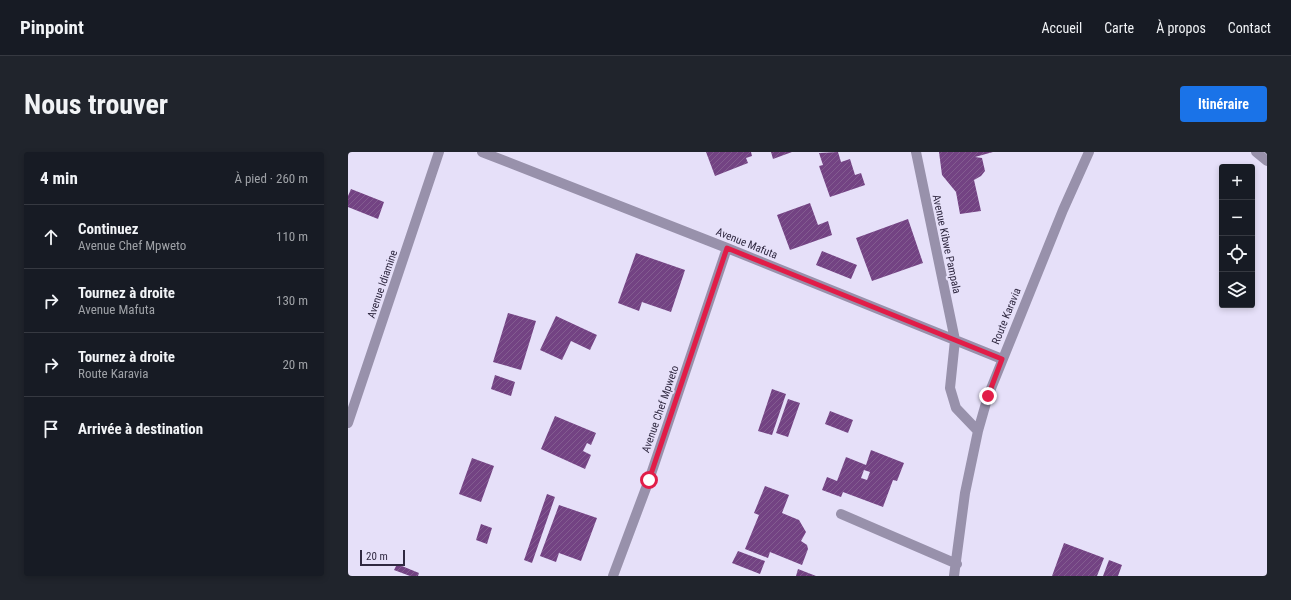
<!DOCTYPE html>
<html lang="fr">
<meta charset="utf-8">
<style>
:root{--surface:#171b24;--page:#20242c;--text:#f1f3f6;--muted:#9ea1a6;--line:#363941;--accent:#1a73e8}
body{margin:0;font-family:"Roboto Condensed",sans-serif;background:var(--page);color:var(--text)}
.controls{position:absolute;right:12px;top:12px;display:grid;overflow:hidden;border-radius:4px;box-shadow:0 2px 6px #0003}
.controls button{width:36px;height:36px;display:grid;place-items:center;padding:0;border:0;border-bottom:1px solid var(--line);background:var(--surface);color:var(--text);font:20px sans-serif}
.scale{position:absolute;left:12px;bottom:10px;width:45px;box-sizing:border-box;padding-left:4px;border:2px solid #302941;border-top:0;font-size:11px;line-height:14px;white-space:nowrap;color:#302941;-webkit-text-stroke:3px #e6e0f9;paint-order:stroke}
.stop{position:absolute;width:12px;height:12px;margin:-9px;border:3px solid #e11d48;border-radius:50%;background:#fff}
.stop.end{background:#e11d48;border-color:#fff;box-shadow:0 1px 4px #0008}
.list{margin:0;padding:0;list-style:none}
h2{display:flex;justify-content:space-between;align-items:center;height:52px;margin:0;padding:0 16px;font-size:17px}
h2 small{font-size:13px;font-weight:400;color:var(--muted)}
.list li{display:grid;grid-template-columns:26px 1fr auto;gap:12px;align-items:center;box-sizing:border-box;height:64px;padding:0 16px;border-top:1px solid var(--line)}
.list b{display:block;font-size:15px;white-space:nowrap}
.list p{margin:0;font-size:13px;white-space:nowrap;color:var(--muted)}
.list em{font-size:13px;font-style:normal;color:var(--muted)}
.icon{flex:none;width:22px;height:22px;fill:none;stroke:currentColor;stroke-width:2;stroke-linecap:round;stroke-linejoin:round}
.map{position:relative;flex:none;width:919px;height:424px;overflow:hidden;border-radius:4px}
header{display:flex;align-items:center;gap:24px;box-sizing:border-box;height:56px;padding:0 20px;background:var(--surface);border-bottom:1px solid var(--line)}
header strong{font-size:19px}
nav{display:flex;gap:22px;margin-inline-start:auto;font-size:14px}
.intro{display:flex;align-items:center;justify-content:space-between;box-sizing:border-box;height:96px;padding:0 24px}
h1{margin:0;font-size:28px}
.button{padding:10px 18px;border-radius:4px;background:var(--accent);color:#fff;font-size:14px;font-weight:700}
main{display:flex;gap:24px;padding:0 24px}
aside{flex:1;background:var(--surface);border-radius:4px;box-shadow:0 2px 6px #0003}
.map>svg:first-child{display:block}
.building{fill:url(#building-hatch);fill-rule:evenodd}
.lines{fill:none;stroke-linecap:round;stroke-linejoin:round}
.minor{stroke:#9891ab;stroke-width:10}
.route{stroke:#e11d48;stroke-width:5}
.labels{text-anchor:middle;stroke-width:4;stroke-linejoin:round;paint-order:stroke}
.street-label{font-size:11px;fill:#302941;stroke:#e6e0f9}
</style>
<header>
<strong>Pinpoint</strong>
<nav><a>Accueil</a><a>Carte</a><a>À propos</a><a>Contact</a></nav>
</header>
<div class="intro"><h1>Nous trouver</h1><a class="button">Itinéraire</a></div>
<main>
<aside>
<h2>4 min<small>À pied · 260 m</small></h2>
<ul class="list">
<li><svg class="icon" aria-label="ahead" viewBox="0 0 24 24"><path d="M12 20V5M6 11l6-6 6 6"/></svg><div><b>Continuez</b><p>Avenue Chef Mpweto</p></div><em>110 m</em></li>
<li><svg class="icon" aria-label="right" viewBox="0 0 24 24"><path d="M7 20v-9h11M14 6l5 5-5 5"/></svg><div><b>Tournez à droite</b><p>Avenue Mafuta</p></div><em>130 m</em></li>
<li><svg class="icon" aria-label="right" viewBox="0 0 24 24"><path d="M7 20v-9h11M14 6l5 5-5 5"/></svg><div><b>Tournez à droite</b><p>Route Karavia</p></div><em>20 m</em></li>
<li><svg class="icon" aria-label="arrive" viewBox="0 0 24 24"><path d="M6 21V4h12l-3 4 3 4H6"/></svg><div><b>Arrivée à destination</b></div></li>
</ul>
</aside>
<div class="map">
<svg width="919" height="424" viewBox="0 0 919 424">
<defs>
<pattern id="building-hatch" width="6" height="6" patternUnits="userSpaceOnUse"><rect width="6" height="6" fill="#734383"/><path d="M-1 1l2-2M0 6l6-6M5 7l2-2" fill="none" stroke="#835c90"/></pattern>
</defs>
<rect width="100%" height="100%" fill="#e6e0f9"/>
<path class="building" d="M358 0H403L404 4 398 6 400 11 367 24Z
M423 0H444L425 7Z
M490 0 493 10 502 7 507 23 513 21 517 33 482 45 471 14 475 13 471 1Z
M591 0H645L627 5 634 6 637 19 633 24 626 28 633 59 612 62 608 40 594 23Z
M3 37 36 50 30 67 0 55V44Z
M462 51 470 73 480 69 484 83 442 98 429 63Z
M560 67 575 111 524 129 508 86Z
M474 99 509 113 503 127 468 113Z
M288 101 337 118 323 160 294 150 291 159 270 151Z
M160 161 188 169 173 218 145 210Z
M208 164 249 183 242 198 223 189 214 208 192 198Z
M147 223 167 230 163 244 143 237Z
M424 237 438 242 424 283 410 279Z
M440 247 452 251 440 285 428 281Z
M482 259 505 268 500 281 477 272Z
M207 264 248 281 243 293 239 291 235 299 243 303 237 317 193 297Z
M523 298 556 311 549 329 545 328 535 355 495 340 493 345 474 338 479 325 489 329 498 305 518 313ZM516 318 522 320 519 328 513 326Z
M124 306 146 314 133 350 111 342Z
M417 334 441 343 434 361 451 368 458 380 453 389 459 393 460 397 454 413 422 400 420 406 397 397 411 363 406 361Z
M199 342 207 345 184 411 176 408Z
M211 353 249 366 233 409 211 401 208 410 192 404Z
M133 372 144 376 139 392 128 388Z
M716 391 756 406 749 424H704Z
M390 399 417 409 412 422 384 411Z
M761 408 774 413 770 424H755Z
M49 412 71 421 70 424H62L46 418Z
M450 417 468 424H448Z"/>
<g class="lines">
<path class="minor" d="M134 0 379 96 654 207
M568 0 607 188 602 236 608 256 630 279
M908 0 919 9
M0 271 91 0
M493 362 609 412
M265 424 301 328 379 96
M606 424 617 341 630 279 640 244 715 58 741 0"/>
</g>
<g class="lines">
<path class="route" d="M301 328 379 96 654 207 640 244"/>
</g>
<g class="labels">
<g class="street-label">
<text transform="translate(399 91) rotate(22)" y="4">Avenue Mafuta</text>
<text transform="translate(599 92) rotate(78)" y="4">Avenue Kibwe Pampala</text>
<text transform="translate(34 132) rotate(-71)" y="4">Avenue Idiamine</text>
<text transform="translate(658 164) rotate(-68)" y="4">Route Karavia</text>
<text transform="translate(312 257) rotate(-71)" y="4">Avenue Chef Mpweto</text>
</g>
</g>
</svg>
<div class="controls">
<button>+</button>
<button>−</button>
<button><svg class="icon" aria-label="locate" viewBox="0 0 24 24"><circle cx="12" cy="12" r="6"/><path d="M12 2v4M12 18v4M2 12h4M18 12h4"/></svg></button>
<button><svg class="icon" aria-label="layers" viewBox="0 0 24 24"><path d="M12 4l9 5-9 5-9-5zM3 14l9 5 9-5"/></svg></button>
</div>
<div class="scale">20 m</div>
<div class="stop" style="left:301px;top:328px"></div>
<div class="stop end" style="left:640px;top:244px"></div>
</div>
</main>
